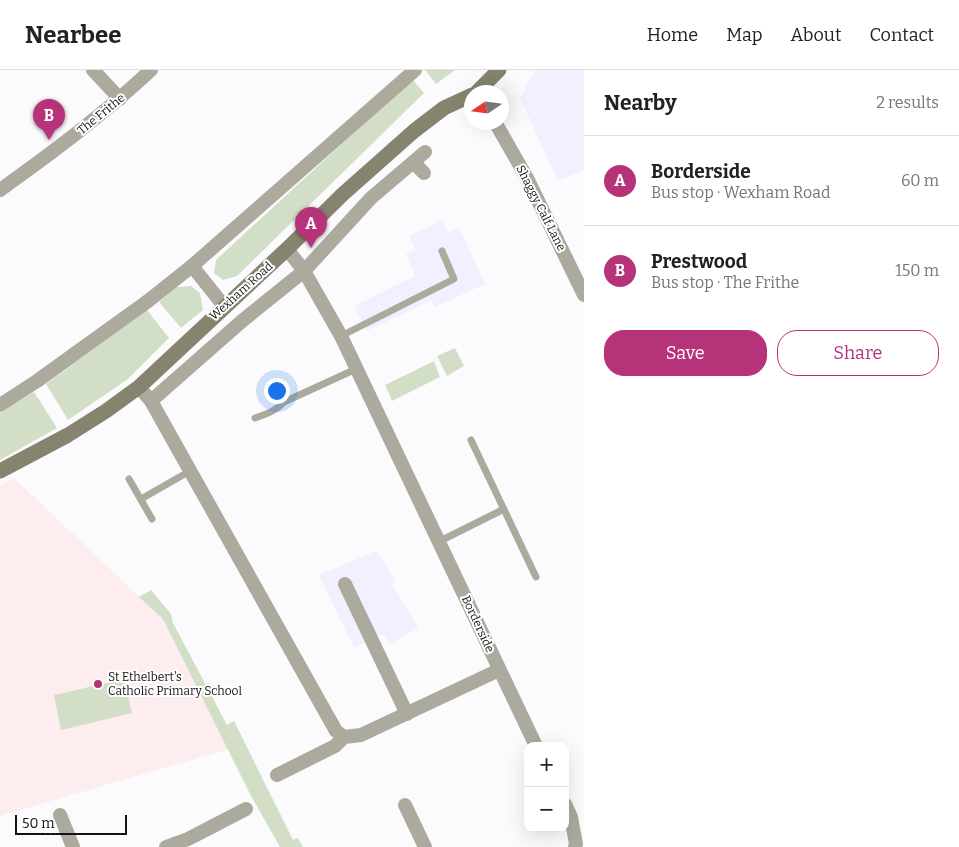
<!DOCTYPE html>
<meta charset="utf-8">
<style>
:root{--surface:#fff;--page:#f2f2f2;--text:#222;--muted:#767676;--line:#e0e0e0;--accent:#b73379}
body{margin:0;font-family:Bitter,serif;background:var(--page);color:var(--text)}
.controls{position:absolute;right:15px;bottom:15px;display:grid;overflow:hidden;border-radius:10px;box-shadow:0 5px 20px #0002}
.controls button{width:45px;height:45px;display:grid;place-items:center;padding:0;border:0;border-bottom:1px solid var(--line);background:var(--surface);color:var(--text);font:25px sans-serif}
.compass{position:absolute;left:464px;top:15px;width:45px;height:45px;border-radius:50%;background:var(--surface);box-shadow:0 5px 20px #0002;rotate:257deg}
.scale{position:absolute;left:15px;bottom:12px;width:112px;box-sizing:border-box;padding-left:5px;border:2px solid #131315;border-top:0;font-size:14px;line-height:18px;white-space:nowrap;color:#131315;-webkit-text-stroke:4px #fff;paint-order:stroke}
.you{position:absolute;left:276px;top:320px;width:18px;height:18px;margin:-12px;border:4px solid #fff;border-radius:50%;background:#1a73e8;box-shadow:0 0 0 8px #1a73e833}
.badge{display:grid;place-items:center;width:32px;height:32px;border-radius:50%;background:var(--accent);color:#fff;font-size:16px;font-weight:700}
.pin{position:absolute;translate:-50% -41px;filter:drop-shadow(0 1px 2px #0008)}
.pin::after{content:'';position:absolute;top:26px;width:18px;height:15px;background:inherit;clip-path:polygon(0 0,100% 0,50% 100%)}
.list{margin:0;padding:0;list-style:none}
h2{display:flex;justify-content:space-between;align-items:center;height:65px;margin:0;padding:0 20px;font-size:21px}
h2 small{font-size:16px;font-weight:400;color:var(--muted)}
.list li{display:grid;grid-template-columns:32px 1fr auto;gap:15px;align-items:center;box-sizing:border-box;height:90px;padding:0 20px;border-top:1px solid var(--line)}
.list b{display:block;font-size:19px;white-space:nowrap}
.list p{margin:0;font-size:16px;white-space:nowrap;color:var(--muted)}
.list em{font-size:16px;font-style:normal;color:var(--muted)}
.actions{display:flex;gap:10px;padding:15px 20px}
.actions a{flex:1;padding:11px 0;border:1px solid var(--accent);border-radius:20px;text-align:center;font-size:18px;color:var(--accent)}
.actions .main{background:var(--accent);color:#fff}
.map{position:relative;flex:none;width:584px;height:777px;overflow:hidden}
header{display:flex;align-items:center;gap:30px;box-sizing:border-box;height:70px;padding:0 25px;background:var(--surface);border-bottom:1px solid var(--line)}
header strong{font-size:24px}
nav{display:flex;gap:28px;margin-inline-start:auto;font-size:18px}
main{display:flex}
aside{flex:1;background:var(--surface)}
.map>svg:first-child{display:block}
.built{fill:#f2efff}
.education{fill:#fdedef}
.green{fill:#d2dfc6}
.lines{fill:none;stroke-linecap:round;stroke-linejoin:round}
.lane{stroke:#acaa9d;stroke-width:7}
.street{stroke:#acaa9d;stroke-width:14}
.secondary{stroke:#86836f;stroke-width:15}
.poi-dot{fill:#b73379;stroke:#fff;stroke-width:2}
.labels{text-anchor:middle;stroke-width:4;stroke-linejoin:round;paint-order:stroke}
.street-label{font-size:12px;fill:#131315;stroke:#fff}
.poi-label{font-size:12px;fill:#131315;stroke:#fff;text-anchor:start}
</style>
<header>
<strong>Nearbee</strong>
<nav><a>Home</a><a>Map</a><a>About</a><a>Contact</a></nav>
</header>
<main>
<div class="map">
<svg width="584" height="777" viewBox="0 0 584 777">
<rect width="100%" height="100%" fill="#fbfbfe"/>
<path class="built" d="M535 0H584V100L558 111 520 28Z
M441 151 448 162 459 157 485 214 435 237 432 230 366 261 354 236 415 206 406 184 416 180 409 166Z
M376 481 396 512 392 514 418 558 389 574 384 564 354 578 319 505Z"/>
<path class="education" d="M14 408 163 549 229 679 0 746V415Z"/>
<path class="green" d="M425 0H455L436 14Z
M412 9 424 23 237 206 223 210 214 203 216 190Z
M191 216 200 223 203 240 181 258 159 232 176 217Z
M147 240 169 268 128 309 68 350 46 314Z
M455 278 464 296 447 306 437 286Z
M434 291 440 307 392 331 385 315Z
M34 322 57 358 0 390V343Z
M151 520 171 544 173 553 227 655 234 651 293 770 298 768 303 777H280L250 724 163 549 139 527Z
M124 609 132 643 61 660 54 625Z"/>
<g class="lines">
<path class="lane" d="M341 266 454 209 442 181
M255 348C266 344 276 341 284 332L356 299
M471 370 536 507
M129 409 152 449
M141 429 190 401
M440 471 504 439"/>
<path class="street" d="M93 0 120 29
M495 52 527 108 584 225
M413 92 424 103
M0 120C53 82 104 44 151 0
M287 179 304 201 341 266 536 676
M192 196 224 236
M139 317 151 331 336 661 344 667 361 665 499 600
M151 331 242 251 304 201 371 128 425 82
M0 335 37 311 148 231 192 196 415 0
M345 514 407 644
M277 705 335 676 344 667
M565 734 571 747 576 774 575 777
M405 735 425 777
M60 745 73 777
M166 777 188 769 246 739"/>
<path class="secondary" d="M477 22 499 0
M0 401 68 365 106 341 139 317 287 179 343 124 414 61 444 38 472 25"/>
</g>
<circle class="poi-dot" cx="98" cy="614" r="5"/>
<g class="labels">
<g class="street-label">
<text transform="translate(101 44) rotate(-39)" y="4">The Frithe</text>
<text transform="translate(541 138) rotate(63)" y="4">Shaggy Calf Lane</text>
<text transform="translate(241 221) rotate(-42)" y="4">Wexham Road</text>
<text transform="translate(478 554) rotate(65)" y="4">Borderside</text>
</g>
<g class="poi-label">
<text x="108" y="611">St Ethelbert's<tspan x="108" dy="14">Catholic Primary School</tspan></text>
</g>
</g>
</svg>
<div class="controls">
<button>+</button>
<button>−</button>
</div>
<svg class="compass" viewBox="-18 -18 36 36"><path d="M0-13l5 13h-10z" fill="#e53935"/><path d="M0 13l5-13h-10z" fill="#767676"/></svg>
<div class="scale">50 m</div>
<div class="you"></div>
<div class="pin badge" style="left:311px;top:178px">A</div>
<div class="pin badge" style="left:49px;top:70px">B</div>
</div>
<aside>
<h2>Nearby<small>2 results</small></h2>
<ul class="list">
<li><span class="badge">A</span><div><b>Borderside</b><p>Bus stop · Wexham Road</p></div><em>60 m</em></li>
<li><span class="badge">B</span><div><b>Prestwood</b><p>Bus stop · The Frithe</p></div><em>150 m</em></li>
</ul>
<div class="actions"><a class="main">Save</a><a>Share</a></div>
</aside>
</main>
